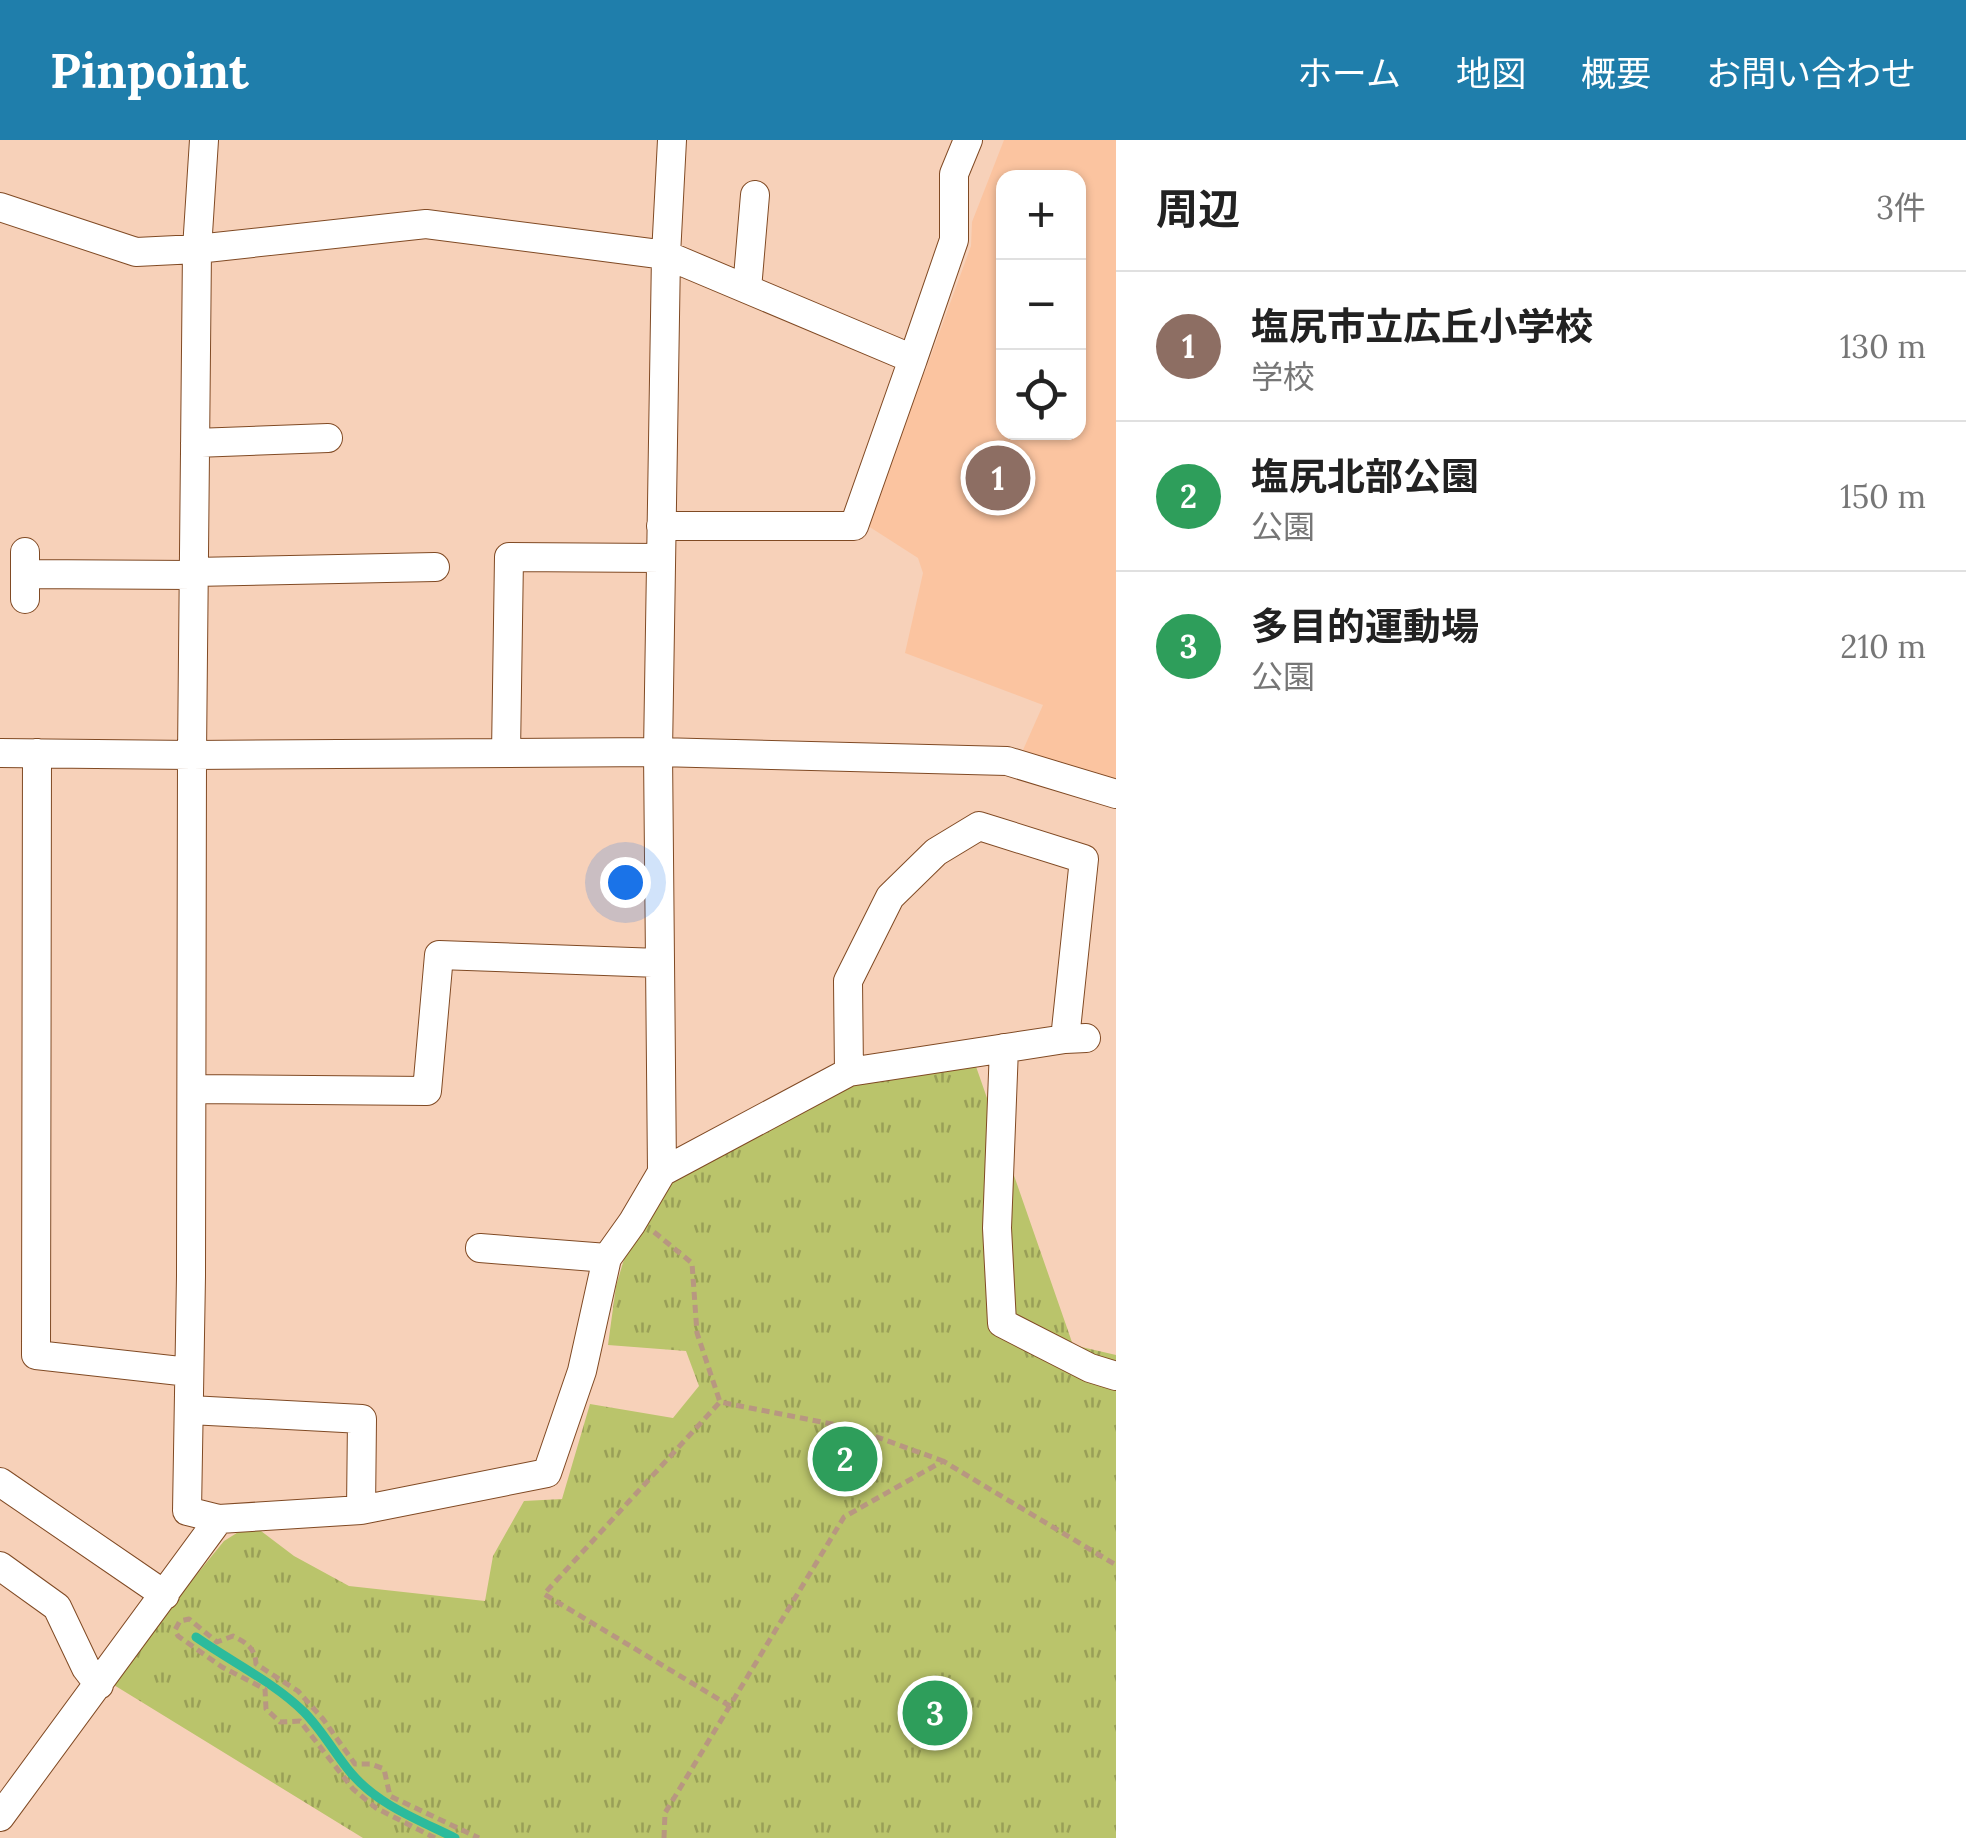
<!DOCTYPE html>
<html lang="ja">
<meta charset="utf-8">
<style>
:root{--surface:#fff;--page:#f6f6f6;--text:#222;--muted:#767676;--line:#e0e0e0;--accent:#1f7eab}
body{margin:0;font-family:Lora,"Noto Sans JP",serif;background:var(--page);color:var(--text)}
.controls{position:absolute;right:30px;top:30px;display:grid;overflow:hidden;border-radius:20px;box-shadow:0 2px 8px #0004}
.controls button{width:90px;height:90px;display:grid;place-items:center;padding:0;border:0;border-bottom:2px solid var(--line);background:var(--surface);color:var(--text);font:50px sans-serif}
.you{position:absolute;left:625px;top:742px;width:35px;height:35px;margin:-25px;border:8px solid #fff;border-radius:50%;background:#1a73e8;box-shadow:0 0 0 15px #1a73e833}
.badge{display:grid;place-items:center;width:65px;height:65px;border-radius:50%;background:var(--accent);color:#fff;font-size:32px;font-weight:700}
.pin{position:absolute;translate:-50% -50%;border:5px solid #fff;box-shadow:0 2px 10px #0006}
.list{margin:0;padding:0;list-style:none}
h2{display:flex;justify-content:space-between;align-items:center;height:130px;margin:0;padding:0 40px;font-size:42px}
h2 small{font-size:32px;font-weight:400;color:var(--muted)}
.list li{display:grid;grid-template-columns:65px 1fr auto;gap:30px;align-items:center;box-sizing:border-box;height:150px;padding:0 40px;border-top:2px solid var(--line)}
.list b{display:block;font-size:38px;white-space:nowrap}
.list p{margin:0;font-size:32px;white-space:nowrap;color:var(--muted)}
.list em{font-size:32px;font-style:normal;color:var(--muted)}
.icon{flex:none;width:55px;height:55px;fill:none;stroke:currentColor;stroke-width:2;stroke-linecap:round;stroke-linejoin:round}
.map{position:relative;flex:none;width:1116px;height:1698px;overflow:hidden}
header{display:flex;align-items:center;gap:60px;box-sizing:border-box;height:140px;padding:0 50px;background:var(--accent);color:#fff}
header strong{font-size:48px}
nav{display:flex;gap:55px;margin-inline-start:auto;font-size:35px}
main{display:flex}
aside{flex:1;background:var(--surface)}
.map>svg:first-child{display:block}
.built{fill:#fbc4a0;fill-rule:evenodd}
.grass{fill:url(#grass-tufts)}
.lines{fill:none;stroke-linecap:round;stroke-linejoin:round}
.stream{stroke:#2cbb9c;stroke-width:9}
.minor-casing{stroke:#804a24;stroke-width:30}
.path{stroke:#b89781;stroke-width:5;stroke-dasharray:8 5;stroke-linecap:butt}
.minor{stroke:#fff;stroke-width:28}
</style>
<header>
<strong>Pinpoint</strong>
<nav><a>ホーム</a><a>地図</a><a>概要</a><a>お問い合わせ</a></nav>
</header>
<main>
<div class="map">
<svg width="1116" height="1698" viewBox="0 0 1116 1698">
<defs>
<pattern id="grass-tufts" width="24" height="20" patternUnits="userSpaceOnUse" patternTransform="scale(2.5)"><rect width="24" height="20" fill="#bac46b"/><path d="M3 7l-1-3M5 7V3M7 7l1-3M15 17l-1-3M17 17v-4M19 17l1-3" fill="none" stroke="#999f57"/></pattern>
</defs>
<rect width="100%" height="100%" fill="#f7d1b9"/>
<path class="built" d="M1004 0H1116V648L1019 619 1043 565 905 513 923 433 918 418 865 384 913 241 925 232 971 106 972 82ZM1004 38H1078V292H1004Z"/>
<path class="grass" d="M972 915 1073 1205 1116 1215V1698H363L109 1542 224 1401 240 1391H261L294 1416 349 1446 485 1461 493 1416 524 1361 562 1359 590 1264 673 1278 699 1246 686 1211 608 1205 616 1146 631 1096 666 1042 821 936Z"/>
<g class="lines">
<path class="stream" d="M196 1497C230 1521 275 1543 304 1572 322 1590 335 1614 351 1633 378 1665 419 1680 455 1698"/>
<g class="minor-casing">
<path id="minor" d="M204 0 197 109 192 615 191 1136 187 1371 219 1379 361 1370 547 1333 582 1231 607 1118 632 1083 662 1032 658 612 666 115 672 0
M0 67 136 112 197 109 426 84 666 115 913 219 954 100V34L968 0
M747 149 755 55
M195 303 328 298
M661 386H854L913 219
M25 412V459
M193 432 435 427
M25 434 193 435
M0 613 192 615 658 612 1007 621 1116 654
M37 613 36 1215 189 1232
M506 613 509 417 661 418
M1004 908 997 1088 1002 1183 1090 1228 1116 1236
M849 932 848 841 890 757 936 712 979 686 1084 719 1065 899
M192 949 427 951 439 815 659 823
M662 1032 849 932 1065 899 1086 898
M480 1108 607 1118
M190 1270 362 1279 361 1370
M0 1342 165 1455
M0 1426 57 1467 86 1528 99 1545
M0 1677 219 1379"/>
</g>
<path class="path" d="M654 1092 692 1123 697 1193 720 1262
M730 1566 544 1454 720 1262 852 1288 943 1321
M435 1698 376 1668 353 1649 300 1581 280 1582 266 1569 265 1549 222 1527 178 1496 175 1490 180 1481 189 1479 217 1502 233 1496C247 1503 255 1508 256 1524L298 1551 323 1579 355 1624H371L384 1629 390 1656 479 1698
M664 1698 665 1673 844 1377 943 1321 1116 1425"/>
<use href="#minor" class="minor"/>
</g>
</svg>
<div class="controls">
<button>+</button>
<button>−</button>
<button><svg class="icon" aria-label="locate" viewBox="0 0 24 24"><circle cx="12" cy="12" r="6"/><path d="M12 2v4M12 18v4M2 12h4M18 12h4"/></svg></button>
</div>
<div class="you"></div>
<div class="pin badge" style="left:998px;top:338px;background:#8d6e63">1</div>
<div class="pin badge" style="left:845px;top:1319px;background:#2e9e5b">2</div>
<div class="pin badge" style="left:935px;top:1573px;background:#2e9e5b">3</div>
</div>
<aside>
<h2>周辺<small>3件</small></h2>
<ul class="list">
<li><span class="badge" style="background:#8d6e63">1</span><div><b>塩尻市立広丘小学校</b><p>学校</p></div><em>130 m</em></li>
<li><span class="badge" style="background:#2e9e5b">2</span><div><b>塩尻北部公園</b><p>公園</p></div><em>150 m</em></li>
<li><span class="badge" style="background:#2e9e5b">3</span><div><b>多目的運動場</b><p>公園</p></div><em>210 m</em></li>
</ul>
</aside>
</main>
